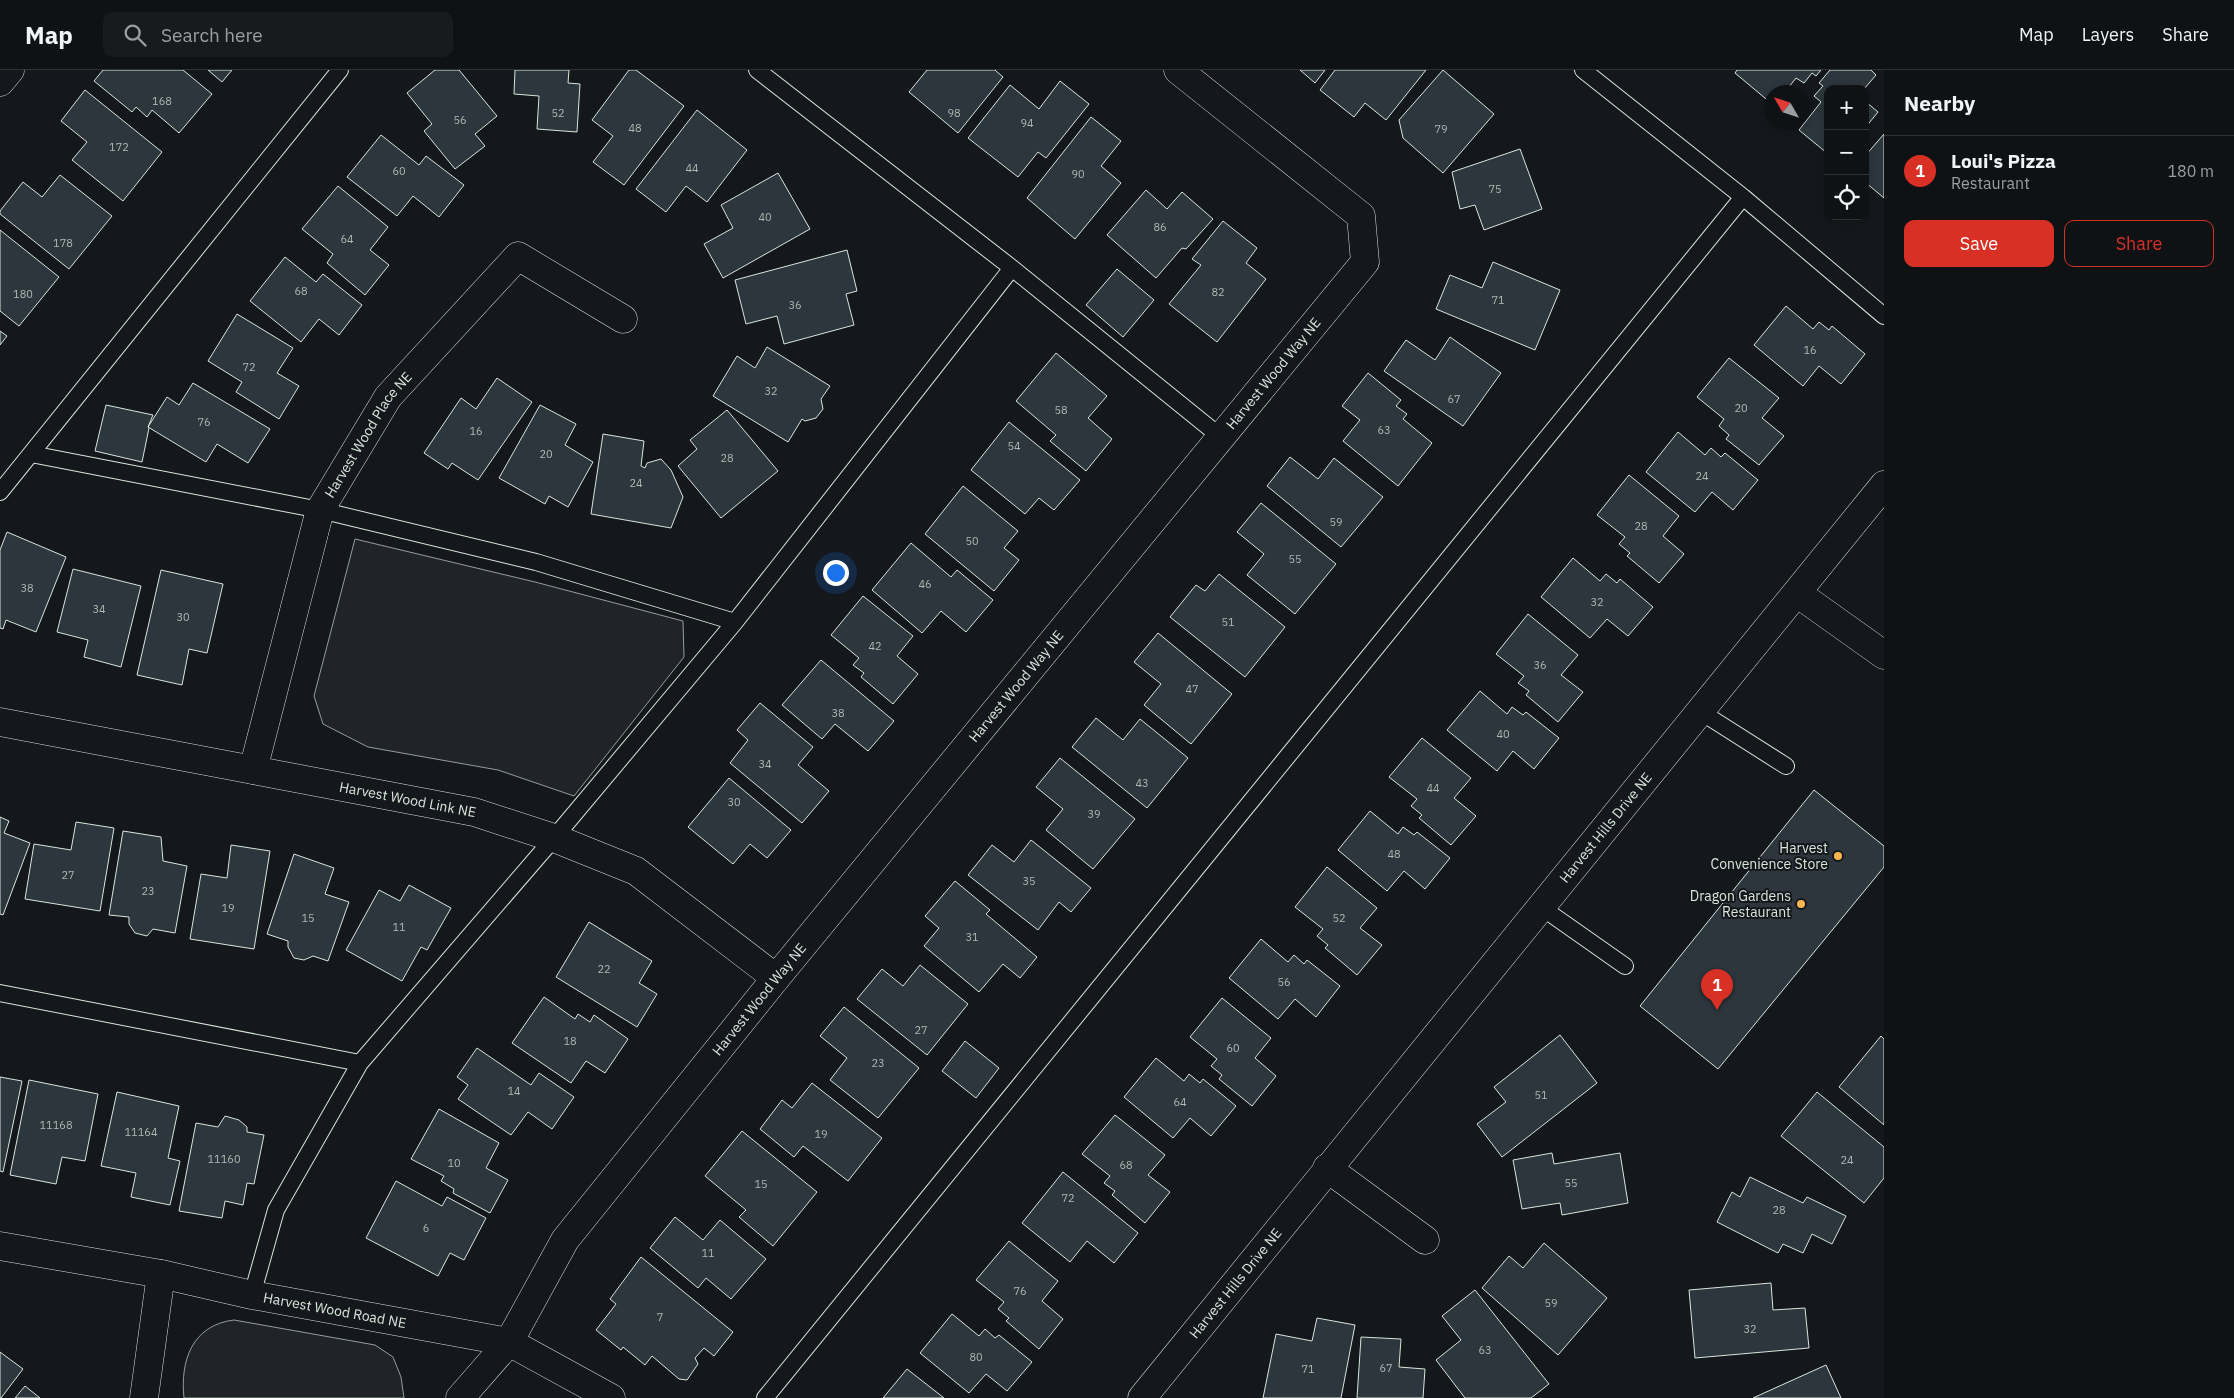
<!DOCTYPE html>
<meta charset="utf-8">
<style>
:root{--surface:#0f1215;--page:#181b1e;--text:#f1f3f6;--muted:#9b9ea0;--line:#2f3234;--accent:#d93025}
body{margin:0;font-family:"IBM Plex Sans",sans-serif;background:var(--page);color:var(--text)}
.controls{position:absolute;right:15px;top:15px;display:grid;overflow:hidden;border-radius:10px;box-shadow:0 2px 8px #0003}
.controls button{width:45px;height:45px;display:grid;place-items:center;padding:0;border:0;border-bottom:1px solid var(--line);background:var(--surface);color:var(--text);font:25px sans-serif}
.compass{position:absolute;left:1764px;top:15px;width:45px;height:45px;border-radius:50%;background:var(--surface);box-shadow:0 2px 8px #0003;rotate:309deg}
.you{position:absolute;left:835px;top:502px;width:18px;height:18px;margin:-12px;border:4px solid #fff;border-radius:50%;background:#1a73e8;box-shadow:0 0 0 8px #1a73e833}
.badge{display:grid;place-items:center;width:32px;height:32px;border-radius:50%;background:var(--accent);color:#fff;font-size:16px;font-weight:700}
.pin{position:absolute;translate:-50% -41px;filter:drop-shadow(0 1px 2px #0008)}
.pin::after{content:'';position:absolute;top:26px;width:18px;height:15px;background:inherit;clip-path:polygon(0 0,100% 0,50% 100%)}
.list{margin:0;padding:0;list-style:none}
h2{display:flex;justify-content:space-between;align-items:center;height:65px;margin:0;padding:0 20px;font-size:21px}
h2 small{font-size:16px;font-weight:400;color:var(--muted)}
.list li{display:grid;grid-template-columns:32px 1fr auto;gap:15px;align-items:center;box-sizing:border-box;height:70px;padding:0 20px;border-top:1px solid var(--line)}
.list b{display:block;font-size:19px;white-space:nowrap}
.list p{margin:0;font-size:16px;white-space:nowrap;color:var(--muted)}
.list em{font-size:16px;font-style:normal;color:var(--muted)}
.actions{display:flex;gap:10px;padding:15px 20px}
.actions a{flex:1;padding:11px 0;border:1px solid var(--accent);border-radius:10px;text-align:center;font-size:18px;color:var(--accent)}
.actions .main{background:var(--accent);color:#fff}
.icon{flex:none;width:28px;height:28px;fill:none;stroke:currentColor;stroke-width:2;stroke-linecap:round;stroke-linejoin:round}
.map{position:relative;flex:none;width:1884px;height:1328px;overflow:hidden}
header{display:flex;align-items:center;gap:30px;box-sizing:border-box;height:70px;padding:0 25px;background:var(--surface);border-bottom:1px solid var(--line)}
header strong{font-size:24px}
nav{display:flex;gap:28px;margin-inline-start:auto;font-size:18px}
.search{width:350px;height:45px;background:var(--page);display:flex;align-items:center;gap:12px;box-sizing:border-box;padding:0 18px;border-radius:10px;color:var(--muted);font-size:19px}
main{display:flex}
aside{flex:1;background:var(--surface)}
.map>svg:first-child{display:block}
.green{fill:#202428;stroke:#939e99}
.building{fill:#2c363c;stroke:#d8e6dc}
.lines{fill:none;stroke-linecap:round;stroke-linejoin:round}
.service-casing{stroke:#d8e6dc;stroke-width:18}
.minor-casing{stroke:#d8e6dc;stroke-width:29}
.tertiary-casing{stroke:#d8e6dc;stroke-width:29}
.service{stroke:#14181c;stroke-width:16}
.minor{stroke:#14181c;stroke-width:28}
.tertiary{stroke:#14181c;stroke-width:28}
.poi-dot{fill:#ffb74d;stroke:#14181c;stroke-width:2}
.labels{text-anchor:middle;stroke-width:4;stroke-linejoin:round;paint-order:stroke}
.number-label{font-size:11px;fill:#adbab4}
.street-label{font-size:14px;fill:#d8e6dc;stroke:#14181c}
.poi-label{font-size:14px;fill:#d8e6dc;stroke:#14181c;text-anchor:end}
</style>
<header>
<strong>Map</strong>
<div class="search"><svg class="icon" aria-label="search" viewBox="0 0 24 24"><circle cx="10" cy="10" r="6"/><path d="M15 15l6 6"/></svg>Search here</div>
<nav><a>Map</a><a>Layers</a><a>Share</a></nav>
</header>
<main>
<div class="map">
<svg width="1884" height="1328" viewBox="0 0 1884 1328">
<rect width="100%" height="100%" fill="#14181c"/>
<path class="green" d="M355 469 535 512 683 551 684 587 574 726 498 700 368 677 323 654 314 626Z
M234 1250 375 1275 393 1287 401 1307 404 1328H184C180 1291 192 1255 234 1250Z"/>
<path class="building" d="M103 0H183L212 24 179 63 152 40 147 47 136 37 132 42 94 11Z
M208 0H232L222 12Z
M435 0H459L497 46 475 64 485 76 455 99 424 61 432 54 407 23Z
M515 0H569L568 13 580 14 577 62 537 59 539 26 514 24Z
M629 0H636L684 36 624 115 593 92 613 66 592 50Z
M927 0H995L1003 7 958 63 909 22Z
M1300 0H1325L1315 13Z
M1335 0H1426L1386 50 1365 33 1354 47 1320 20Z
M1443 0 1494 44 1443 103 1403 68 1399 50Z
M1737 0H1821L1816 6 1812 3 1804 13 1796 8 1785 22H1772V34L1735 3Z
M1830 0H1871L1876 5 1864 19H1828V84L1799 60 1821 32 1814 26 1823 16 1819 13Z
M1060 11 1089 34 1046 88 1038 82 1018 107 968 68 1010 15 1039 39Z
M85 20 162 82 123 131 72 90 87 72 61 51Z
M1865 31 1878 42 1865 58Z
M697 40 747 80 707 132 686 116 666 142 636 119Z
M1091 47 1121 71 1101 96 1121 113 1075 169 1027 128Z
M1884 64V128L1865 112V86Z
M381 65 419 95 426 86 464 115 439 147 413 126 397 146 347 107Z
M1520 79 1542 139 1484 160 1475 135 1460 139 1452 102Z
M778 103 810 159 723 208 704 174 733 158 721 135Z
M60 105 112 146 69 199 0 144V141L23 112 42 127Z
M338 116 388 157 370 180 389 195 365 225 327 193 333 184 302 159Z
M1146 120 1167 139 1182 122 1213 149 1186 179 1182 178 1156 208 1107 165Z
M1223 151 1257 178 1246 193 1266 209 1217 272 1169 234 1201 195 1192 189Z
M0 160 59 207 19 256 0 241Z
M847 180 857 221 846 224 854 255 784 274 777 246 746 254 735 210Z
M285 187 316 212 323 204 362 235 339 265 319 249 301 272 250 231Z
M1493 192 1560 220 1535 280 1436 239 1450 205 1482 218Z
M1117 199 1154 230 1123 267 1086 235Z
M1786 236 1813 259 1819 252 1829 260 1832 256 1865 284 1841 314 1819 296 1803 316 1754 275Z
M237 244 293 278 277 303 299 316 279 349 236 322 242 312 208 291Z
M0 261 7 266 0 275Z
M1450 267 1501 303 1463 356 1384 301 1406 270 1435 290Z
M767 277 830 316 821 329 823 339 816 348 805 351 802 349 788 372 713 326 737 286 755 298Z
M1056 283 1107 326 1088 348 1112 369 1086 401 1050 371 1056 365 1016 331Z
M1729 288 1779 328 1762 348 1784 366 1759 395 1726 369 1729 365 1719 356 1724 349 1697 327Z
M1368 303 1401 330 1396 336 1407 344 1403 349 1432 373 1398 416 1343 371 1360 350 1342 336Z
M497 308 532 332 478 410 452 393 448 399 424 383 461 328 476 339Z
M193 313 270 359 248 393 217 374 206 392 148 357 167 327 179 335Z
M106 335 153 345 148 357 149 358 142 392 95 381Z
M540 335 576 354 565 375 593 392 568 437 549 426 545 434 499 408Z
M727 340 778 401 721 448 678 396 697 379 690 370Z
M1009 352 1080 410 1054 440 1039 428 1025 444 971 400Z
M1678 362 1705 385 1711 378 1721 387 1725 383 1758 410 1733 440 1712 422 1695 442 1646 402Z
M603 364 644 371 641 396 645 398 647 393 661 389 671 400 683 427 671 458 591 444Z
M1290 387 1318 409 1334 388 1383 427 1341 477 1267 416Z
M1629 405 1679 446 1663 466 1684 484 1659 513 1627 486 1630 483 1619 474 1625 467 1597 445Z
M963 416 1018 461 1004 478 1019 490 994 521 925 464Z
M1261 433 1336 494 1295 544 1247 505 1264 484 1237 462Z
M7 462 66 487 36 562 6 550 3 559 0 558V480Z
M911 473 951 507 957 500 993 530 966 562 941 541 922 563 872 520Z
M1573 488 1600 511 1606 504 1617 513 1620 509 1653 537 1628 566 1607 549 1590 568 1541 527Z
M73 499 141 516 121 597 84 587 88 570 57 562Z
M161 500 223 514 207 583 189 579 182 615 137 605Z
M1219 504 1285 557 1245 607 1170 547 1196 515 1205 521Z
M863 526 913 566 897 586 918 604 893 634 861 607 864 603 853 595 859 588 831 565Z
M1528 544 1578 585 1561 605 1583 622 1558 652 1526 625 1529 621 1518 613 1524 606 1496 584Z
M1158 563 1232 624 1191 674 1144 635 1161 614 1134 592Z
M821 590 894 651 868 681 835 654 822 669 782 635Z
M1480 621 1507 644 1512 637 1523 645 1526 642 1559 668 1534 699 1513 681 1497 701 1447 660Z
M760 633 813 677 798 695 829 721 802 753 730 693 748 670 737 660Z
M1096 648 1123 670 1140 649 1188 688 1147 738 1072 677Z
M1422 668 1471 708 1454 728 1476 746 1451 775 1419 748 1422 745 1411 736 1417 729 1389 707Z
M1060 688 1135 749 1093 799 1046 760 1063 739 1036 717Z
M729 708 791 760 767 788 750 774 733 794 688 757Z
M1814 720 1884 776V797L1718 999 1640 936Z
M1370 741 1398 764 1403 757 1414 765 1417 762 1450 788 1425 819 1404 801 1387 821 1338 780Z
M0 747 9 751 4 763 30 773 3 845 0 844Z
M76 752 114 758 100 841 25 829 34 774 71 780Z
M123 761 161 767 163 791 187 796 175 863 153 859 147 866 135 863 129 854V847L109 845Z
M1031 770 1091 818 1071 842 1059 832 1038 860 968 805 992 775 1014 792Z
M231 775 270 781 254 879 190 869 201 804 227 808Z
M294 784 334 798 325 824 349 832 328 891 313 886 304 890 294 888 288 877V871L267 864Z
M1327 797 1377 838 1360 858 1382 875 1357 905 1325 878 1328 875 1317 866 1323 859 1295 837Z
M955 811 990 840 986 844 1037 887 1020 908 1003 894 979 922 924 876 939 858 925 846Z
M409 815 451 838 427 880 421 877 402 911 346 880 379 820 400 831Z
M589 852 652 891 639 913 657 924 637 957 556 907Z
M1261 869 1288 892 1294 885 1304 894 1307 890 1340 916 1316 947 1295 929 1278 949 1229 908Z
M920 895 968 934 927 985 857 929 882 899 903 916Z
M544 927 575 949 578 944 590 952 594 945 628 969 605 1003 586 991 571 1013 512 973Z
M1222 928 1271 968 1255 988 1276 1006 1252 1036 1219 1009 1222 1005 1211 996 1217 989 1190 967Z
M844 937 919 998 878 1048 830 1010 847 988 820 966Z
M1560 965 1597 1013 1502 1087 1477 1054 1506 1032 1494 1017Z
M1881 966 1884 969V1055L1839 1017Z
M965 971 999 998 976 1028 942 1001Z
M477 978 531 1015 539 1003 574 1027 552 1059 528 1042 511 1065 458 1029 468 1015 457 1007Z
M1156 988 1184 1011 1189 1004 1200 1013 1203 1009 1236 1036 1211 1066 1190 1048 1173 1068 1124 1027Z
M0 1007 22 1011 3 1102 0 1101Z
M29 1010 98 1024 85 1091 62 1087 56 1114 10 1105Z
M812 1013 882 1068 848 1111 803 1076 794 1087 760 1059 782 1030 792 1038Z
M117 1022 179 1036 168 1088 180 1091 170 1135 131 1127 136 1103 101 1096Z
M1817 1022 1884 1077V1108L1864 1133 1781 1066Z
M439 1039 499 1073 486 1098 508 1110 490 1143 453 1123 454 1119 441 1111 444 1106 411 1089Z
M1115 1045 1165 1085 1148 1105 1170 1122 1145 1153 1112 1125 1115 1121 1104 1113 1110 1106 1082 1084Z
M225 1046 239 1050 247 1057V1062L264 1065 254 1114 247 1113 243 1135 225 1131 222 1148 179 1141 196 1053 218 1057Z
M742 1061 817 1122 773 1176 739 1147 746 1140 705 1106Z
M1552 1083 1554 1094 1620 1083 1628 1133 1562 1145 1560 1133 1522 1139 1513 1090Z
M1063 1102 1138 1163 1114 1193 1087 1171 1070 1192 1022 1153Z
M1750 1107 1803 1133 1807 1127 1846 1146 1832 1174 1812 1164 1803 1183 1783 1174 1778 1183 1717 1152 1732 1122 1740 1127Z
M396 1111 442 1136 447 1127 486 1148 464 1190 450 1183 438 1206 366 1168Z
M675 1147 703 1170 720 1150 766 1189 731 1229 706 1208 698 1218 650 1178Z
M1009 1171 1058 1211 1042 1231 1063 1249 1039 1279 1006 1251 1009 1248 998 1239 1004 1232 976 1210Z
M1544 1173 1607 1228 1558 1285 1482 1218 1509 1186 1523 1198Z
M641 1187 733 1262 714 1286 704 1278 695 1288 698 1294 687 1310 679 1309 652 1286 645 1295 623 1277 621 1280 596 1260 616 1234 610 1229Z
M1771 1213 1773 1240 1805 1238 1809 1278 1695 1288 1689 1220Z
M1475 1220 1549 1314 1531 1328H1465L1436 1290 1461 1270 1442 1246Z
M952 1244 979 1266 985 1259 995 1268 999 1265 1032 1292 1007 1321 986 1304 969 1323 920 1283Z
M1317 1248 1355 1255 1341 1328H1263L1276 1264 1312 1271Z
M1361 1267 1401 1269 1399 1297 1425 1299 1423 1328H1357Z
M0 1282 23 1299 1 1328H0Z
M1826 1295 1841 1328H1753Z
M907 1299 944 1328H883Z
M25 1316 40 1328H15Z"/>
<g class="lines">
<g class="service-casing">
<path id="service" d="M757 0 1012 198 1222 368
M1583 0 1743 127 1884 246
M31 384 320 440 536 492 735 552
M0 422 340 0
M1701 642 1786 696
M1541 837 1625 896
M0 923 360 993
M252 1225 276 1140 360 993 554 768 735 552 1012 198
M765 1328 1743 127"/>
</g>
<g class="minor-casing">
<g id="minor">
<path d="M0 12 10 0"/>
<path d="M1797 523 1884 585"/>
<path id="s1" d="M0 652 474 742 554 768 636 801 776 908"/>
<path id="s2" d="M253 700 320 440 388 327 518 186 623 249"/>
<path d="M1327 1098 1425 1170"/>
<path id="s3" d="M0 1176 161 1204 252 1225 509 1272 611 1328"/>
<path d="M144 1328 161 1204"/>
<path id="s4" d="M460 1328 509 1272 565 1170 776 908 1365 192 1361 146 1178 0"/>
</g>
</g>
<g class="tertiary-casing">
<g id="tertiary">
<path id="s5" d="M1142 1328 1884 415"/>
</g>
</g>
<use href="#service" class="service"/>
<use href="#minor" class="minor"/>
<use href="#tertiary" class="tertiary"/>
</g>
<g class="poi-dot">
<circle cx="1838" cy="786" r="5"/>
<circle cx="1801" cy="834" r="5"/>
</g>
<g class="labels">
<g class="number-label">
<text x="162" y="35">168</text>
<text x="558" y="47">52</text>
<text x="954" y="47">98</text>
<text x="460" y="54">56</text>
<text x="1027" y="57">94</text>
<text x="635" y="62">48</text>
<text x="1441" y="63">79</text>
<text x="119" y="81">172</text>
<text x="692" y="102">44</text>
<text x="399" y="105">60</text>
<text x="1078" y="108">90</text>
<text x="1495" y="123">75</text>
<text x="765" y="151">40</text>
<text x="1160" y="161">86</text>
<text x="347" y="173">64</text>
<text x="63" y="177">178</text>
<text x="301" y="225">68</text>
<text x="1218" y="226">82</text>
<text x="23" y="228">180</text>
<text x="1498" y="234">71</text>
<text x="795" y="239">36</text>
<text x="1810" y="284">16</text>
<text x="249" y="301">72</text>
<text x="771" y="325">32</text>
<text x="1454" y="333">67</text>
<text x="1741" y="342">20</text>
<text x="1061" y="344">58</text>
<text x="204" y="356">76</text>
<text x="1384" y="364">63</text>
<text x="476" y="365">16</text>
<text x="1014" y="380">54</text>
<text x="546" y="388">20</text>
<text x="727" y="392">28</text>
<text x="1702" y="410">24</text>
<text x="636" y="417">24</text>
<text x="1336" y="456">59</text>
<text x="1641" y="460">28</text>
<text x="972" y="475">50</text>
<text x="1295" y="493">55</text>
<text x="925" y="518">46</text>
<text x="27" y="522">38</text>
<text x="1597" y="536">32</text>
<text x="99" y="543">34</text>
<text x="183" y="551">30</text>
<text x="1228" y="556">51</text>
<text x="875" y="580">42</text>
<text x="1540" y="599">36</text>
<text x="1192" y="623">47</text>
<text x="838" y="647">38</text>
<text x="1503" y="668">40</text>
<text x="765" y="698">34</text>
<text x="1142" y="717">43</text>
<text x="1433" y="722">44</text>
<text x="734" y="736">30</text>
<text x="1094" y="748">39</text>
<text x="1394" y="788">48</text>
<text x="68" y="809">27</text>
<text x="1029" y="815">35</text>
<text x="148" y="825">23</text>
<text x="228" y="842">19</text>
<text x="308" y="852">15</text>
<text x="1339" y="852">52</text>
<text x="399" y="861">11</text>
<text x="972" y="871">31</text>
<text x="604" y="903">22</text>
<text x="1284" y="916">56</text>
<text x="921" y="964">27</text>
<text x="570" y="975">18</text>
<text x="1233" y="982">60</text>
<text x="878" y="997">23</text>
<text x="514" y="1025">14</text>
<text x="1541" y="1029">51</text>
<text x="1180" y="1036">64</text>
<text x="56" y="1059">11168</text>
<text x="141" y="1066">11164</text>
<text x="821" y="1068">19</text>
<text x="224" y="1093">11160</text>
<text x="1847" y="1094">24</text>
<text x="454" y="1097">10</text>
<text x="1126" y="1099">68</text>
<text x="1571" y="1117">55</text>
<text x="761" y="1118">15</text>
<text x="1068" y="1132">72</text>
<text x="1779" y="1144">28</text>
<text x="426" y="1162">6</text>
<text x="708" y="1187">11</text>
<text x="1020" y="1225">76</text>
<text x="1551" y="1237">59</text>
<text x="660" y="1251">7</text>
<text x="1750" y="1263">32</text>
<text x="1485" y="1284">63</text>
<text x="976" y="1291">80</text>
<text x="1386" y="1302">67</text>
<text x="1308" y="1303">71</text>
</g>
<g class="street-label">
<text dy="5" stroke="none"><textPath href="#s4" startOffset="1310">Harvest Wood Way NE</textPath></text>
<text dy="5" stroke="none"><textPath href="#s2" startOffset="358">Harvest Wood Place NE</textPath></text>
<text dy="5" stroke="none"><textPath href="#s4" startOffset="905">Harvest Wood Way NE</textPath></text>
<text dy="5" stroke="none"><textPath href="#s1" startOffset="415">Harvest Wood Link NE</textPath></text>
<text dy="5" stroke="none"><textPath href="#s5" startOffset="735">Harvest Hills Drive NE</textPath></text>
<text dy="5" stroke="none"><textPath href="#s4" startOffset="500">Harvest Wood Way NE</textPath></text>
<text dy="5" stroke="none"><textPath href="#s5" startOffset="148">Harvest Hills Drive NE</textPath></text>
<text dy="5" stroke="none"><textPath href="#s3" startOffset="341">Harvest Wood Road NE</textPath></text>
</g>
<g class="poi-label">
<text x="1828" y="783">Harvest<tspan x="1828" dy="16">Convenience Store</tspan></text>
<text x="1791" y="831">Dragon Gardens<tspan x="1791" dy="16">Restaurant</tspan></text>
</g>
</g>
</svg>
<div class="controls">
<button>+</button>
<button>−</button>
<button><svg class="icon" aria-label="locate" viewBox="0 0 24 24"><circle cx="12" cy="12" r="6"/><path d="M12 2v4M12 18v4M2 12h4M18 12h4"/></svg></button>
</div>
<svg class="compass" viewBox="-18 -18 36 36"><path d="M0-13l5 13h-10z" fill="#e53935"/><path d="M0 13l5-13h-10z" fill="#9b9ea0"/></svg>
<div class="you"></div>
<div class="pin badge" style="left:1717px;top:940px">1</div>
</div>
<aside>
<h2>Nearby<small></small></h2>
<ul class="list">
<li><span class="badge">1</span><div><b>Loui's Pizza</b><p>Restaurant</p></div><em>180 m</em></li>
</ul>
<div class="actions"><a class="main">Save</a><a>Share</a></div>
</aside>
</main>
